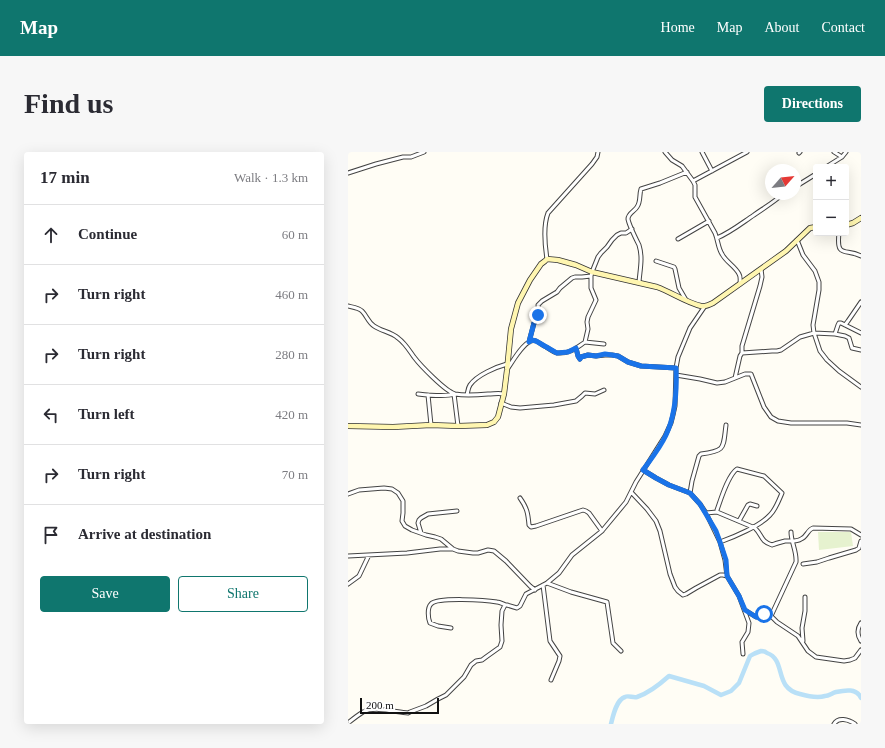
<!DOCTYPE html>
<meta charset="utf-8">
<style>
:root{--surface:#fff;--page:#f7f7f7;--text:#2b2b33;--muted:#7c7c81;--line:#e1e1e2;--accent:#0f766e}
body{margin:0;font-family:Georgia,serif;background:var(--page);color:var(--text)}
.controls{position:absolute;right:12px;top:12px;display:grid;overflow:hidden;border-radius:4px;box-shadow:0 4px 16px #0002}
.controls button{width:36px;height:36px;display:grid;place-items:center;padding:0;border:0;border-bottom:1px solid var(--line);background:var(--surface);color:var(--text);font:20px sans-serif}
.compass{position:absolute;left:417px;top:12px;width:36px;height:36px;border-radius:50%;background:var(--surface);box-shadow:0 4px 16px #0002;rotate:63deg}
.scale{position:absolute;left:12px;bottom:10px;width:79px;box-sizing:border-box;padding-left:4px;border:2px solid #111;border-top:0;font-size:11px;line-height:14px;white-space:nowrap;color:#111;-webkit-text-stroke:3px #fff;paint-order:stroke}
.stop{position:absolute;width:12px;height:12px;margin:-9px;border:3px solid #1a73e8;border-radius:50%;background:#fff}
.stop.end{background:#1a73e8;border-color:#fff;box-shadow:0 1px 4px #0008}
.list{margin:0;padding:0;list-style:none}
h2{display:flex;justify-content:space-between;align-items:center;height:52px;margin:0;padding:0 16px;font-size:17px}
h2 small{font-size:13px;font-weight:400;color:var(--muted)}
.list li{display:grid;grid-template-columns:26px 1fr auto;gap:12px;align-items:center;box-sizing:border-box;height:60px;padding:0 16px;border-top:1px solid var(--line)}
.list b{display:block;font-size:15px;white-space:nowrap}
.list em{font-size:13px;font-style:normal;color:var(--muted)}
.actions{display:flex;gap:8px;padding:12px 16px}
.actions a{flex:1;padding:9px 0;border:1px solid var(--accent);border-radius:4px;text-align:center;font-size:14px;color:var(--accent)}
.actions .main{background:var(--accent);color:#fff}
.icon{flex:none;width:22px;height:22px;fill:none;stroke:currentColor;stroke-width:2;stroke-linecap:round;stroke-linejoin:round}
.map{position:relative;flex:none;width:513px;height:572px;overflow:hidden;border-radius:4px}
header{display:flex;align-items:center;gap:24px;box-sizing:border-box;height:56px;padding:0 20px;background:var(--accent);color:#fff}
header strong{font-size:19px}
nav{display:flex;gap:22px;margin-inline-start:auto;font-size:14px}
.intro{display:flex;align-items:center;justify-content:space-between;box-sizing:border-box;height:96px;padding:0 24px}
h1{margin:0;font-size:28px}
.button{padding:10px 18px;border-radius:4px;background:var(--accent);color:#fff;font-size:14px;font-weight:700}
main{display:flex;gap:24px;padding:0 24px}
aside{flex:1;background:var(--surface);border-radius:4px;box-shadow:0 4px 16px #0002}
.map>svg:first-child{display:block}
.pitch{fill:#e6f2cf}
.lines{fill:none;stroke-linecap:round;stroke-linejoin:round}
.river{stroke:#b9e0f7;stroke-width:4.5}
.street-casing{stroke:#444;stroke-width:5}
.secondary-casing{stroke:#333;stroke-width:6}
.street{stroke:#fff;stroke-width:3}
.secondary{stroke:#fff6b0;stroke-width:4.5}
.route{stroke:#1a73e8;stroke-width:5}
</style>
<header>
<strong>Map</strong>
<nav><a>Home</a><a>Map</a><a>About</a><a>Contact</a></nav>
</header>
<div class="intro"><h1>Find us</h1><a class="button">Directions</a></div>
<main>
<aside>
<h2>17 min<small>Walk · 1.3 km</small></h2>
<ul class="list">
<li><svg class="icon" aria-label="ahead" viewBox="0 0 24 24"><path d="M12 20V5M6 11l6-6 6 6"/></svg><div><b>Continue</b></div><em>60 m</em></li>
<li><svg class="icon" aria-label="right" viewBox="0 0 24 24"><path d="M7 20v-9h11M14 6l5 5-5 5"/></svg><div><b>Turn right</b></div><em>460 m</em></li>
<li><svg class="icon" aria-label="right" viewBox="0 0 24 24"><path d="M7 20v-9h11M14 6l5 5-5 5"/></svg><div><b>Turn right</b></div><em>280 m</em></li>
<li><svg class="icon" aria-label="left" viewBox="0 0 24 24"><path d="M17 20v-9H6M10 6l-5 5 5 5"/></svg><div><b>Turn left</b></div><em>420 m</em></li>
<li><svg class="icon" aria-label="right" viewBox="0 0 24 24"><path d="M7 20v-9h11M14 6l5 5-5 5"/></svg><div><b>Turn right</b></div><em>70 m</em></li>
<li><svg class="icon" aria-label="arrive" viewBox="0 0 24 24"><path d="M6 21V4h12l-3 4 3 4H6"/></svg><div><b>Arrive at destination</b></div></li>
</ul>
<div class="actions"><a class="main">Save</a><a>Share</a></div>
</aside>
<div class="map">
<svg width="513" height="572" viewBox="0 0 513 572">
<rect width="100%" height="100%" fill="#fffdf5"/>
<path class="pitch" d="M470 380H503L505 394 471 398Z"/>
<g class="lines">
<path class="river" d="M263 572C265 564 268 548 277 545 280 543 285 546 289 545 301 541 311 533 321 524L356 534 373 543 383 539 391 531 402 504C405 502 410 500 413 499 415 499 418 500 419 501 439 508 425 536 452 542 459 544 470 546 477 544 481 544 484 541 488 540 497 538 509 536 513 546"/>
<g class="street-casing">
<path id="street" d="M317 0 324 8 334 14 345 29 347 33V45L367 81C370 88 370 96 374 102 378 110 387 114 391 122 393 125 392 129 392 132
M354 0 364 19
M486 0 494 5
M451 1 452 0
M478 15 494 5 498 0
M0 21 28 12 55 5H63L76 0
M345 29 399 0
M447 35 468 22
M491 81C488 107 498 96 513 104
M369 86C383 80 394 71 406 63 416 56 426 50 435 42
M330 87 361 69
M449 88 455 103 467 119 471 130V138L465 173 466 181 472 199 479 208 491 219 513 235
M199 107C197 94 195 74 200 61L244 12 249 5 250 0
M308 109 326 115 327 117 331 136 338 148
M291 130C292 117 295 106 291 93 288 87 281 73 280 67 280 61 287 59 289 55 293 50 291 43 293 37L312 31 339 20
M0 154C4 155 11 156 14 159 19 164 20 170 26 174 33 179 43 180 50 186 57 191 61 198 66 205 72 213 97 239 107 242 117 244 130 243 140 242 146 242 150 241 156 242
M497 173 500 169 513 150
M487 182 490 173 491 171H493L513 181
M181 190 186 171 191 161 190 153 194 149 209 140 212 136 224 126 227 125H234L243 124
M237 190 256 192
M228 196 230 204 232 207 233 205 240 203 248 204 257 203H264L270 204 280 210 293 214 328 216
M394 201 424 199H429L433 198 452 185 466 181 487 182 497 184 501 186 504 196 513 198
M160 216C165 209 178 185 188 189 191 190 195 194 198 195 202 197 205 200 209 201 222 202 228 196 237 190L240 177 239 170 240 165 248 148 243 136V124L244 120 250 105 253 101 259 95 264 88 269 83 273 81H278L284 77
M328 223 352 227 369 231 377 230 397 222H403L416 255 423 265 430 269 443 271H499L513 273
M387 226 392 204 394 201V194L412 134 414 125 413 117
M70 242C79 243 98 245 106 242L110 274
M80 243 83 273
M119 243C120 239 120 236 122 233 129 223 148 215 159 212
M153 251 163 255 172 256 206 253 228 249 234 244 237 241 247 242 256 238
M295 318 308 326 321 333 342 341 352 352 358 361 369 360 407 376C415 384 412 389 424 393 429 391 433 390 437 389 442 389 449 390 453 387 459 385 459 378 465 376L503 377 513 383
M283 340 299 357 308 369 312 379 322 422 327 435 330 439 335 443 338 442 348 436 372 423H375L379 424
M342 341 344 329 351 304 353 302C378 299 375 296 378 273
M0 342 11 338 36 336 44 337 50 341 55 349V361L54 369 57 374 64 378 78 383 87 385 93 387 105 397 110 399 125 401H130L140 398 146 399 158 409 182 434 187 438
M172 346C179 356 180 361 181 373L183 375 188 374 235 358 238 359 241 361 254 379
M369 360V358C373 347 380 323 389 317L416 324 434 341C431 348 428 357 422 363 412 374 386 385 372 390
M358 361 372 390 377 408 379 424 391 444 401 471 400 480 394 490 395 502
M391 369 400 353 402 352 409 354
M73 381 70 371 71 368 73 366 80 362 109 359
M0 404 59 401 92 397H105
M455 412 469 410 481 406 508 398 511 396 513 389
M199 431 223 440 259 450 265 491 273 499
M0 432 11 424 21 403
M195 433 202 489 212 504 211 509 203 528
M397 458 408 465H410L417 462 423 464 429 470 450 484 460 499 468 505 496 509 502 508 507 506 513 498
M423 464 448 410C449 400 443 390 443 380
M513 471C509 477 509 483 513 489
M103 476 90 474 82 471C80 466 79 456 83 452 89 445 138 448 149 450 152 450 155 452 158 453
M455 489 454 476 457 459V445
M0 571C5 567 10 563 15 560 27 554 47 560 60 561L62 560 78 554 90 547 98 543 116 525 123 513 128 509 134 508 138 505 152 495 154 489 153 473 154 459 157 453H159L169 456 172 454 178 442 199 431 211 421 224 403 254 379 278 350 288 330 317 284 323 271 325 263 327 254 328 216 330 205 342 176 357 154
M486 572C490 565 500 567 507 572"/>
</g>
<g class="secondary-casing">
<path id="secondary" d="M498 73 505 71 513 66
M0 274 45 275 83 273 110 274 139 273 146 270 150 265 156 242 159 218 163 177 170 151 182 128 193 112 197 109 199 107 210 108 228 113 244 120 309 135C323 140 339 151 353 154 357 155 361 153 365 151L438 99 462 76 468 75"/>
</g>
<use href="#street" class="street"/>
<use href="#secondary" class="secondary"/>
</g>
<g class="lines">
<path class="route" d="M190 163 186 171 181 190 184 188 188 189 207 200 209 201 220 200 228 196 230 204 232 207 233 205 240 203 248 204 257 202 264 203 270 204 280 210 293 214 328 216C329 239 328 262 318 283 312 296 303 307 295 318L308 326 321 333 342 341 352 352 368 379 372 390 378 408 379 424 391 444 397 458 408 465H410L416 462"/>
</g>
</svg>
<div class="controls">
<button>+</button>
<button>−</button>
</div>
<svg class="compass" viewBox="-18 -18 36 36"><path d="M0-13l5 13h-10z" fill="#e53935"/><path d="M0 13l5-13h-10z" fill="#7c7c81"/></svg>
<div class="scale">200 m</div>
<div class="stop" style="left:416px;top:462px"></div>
<div class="stop end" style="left:190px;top:163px"></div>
</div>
</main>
